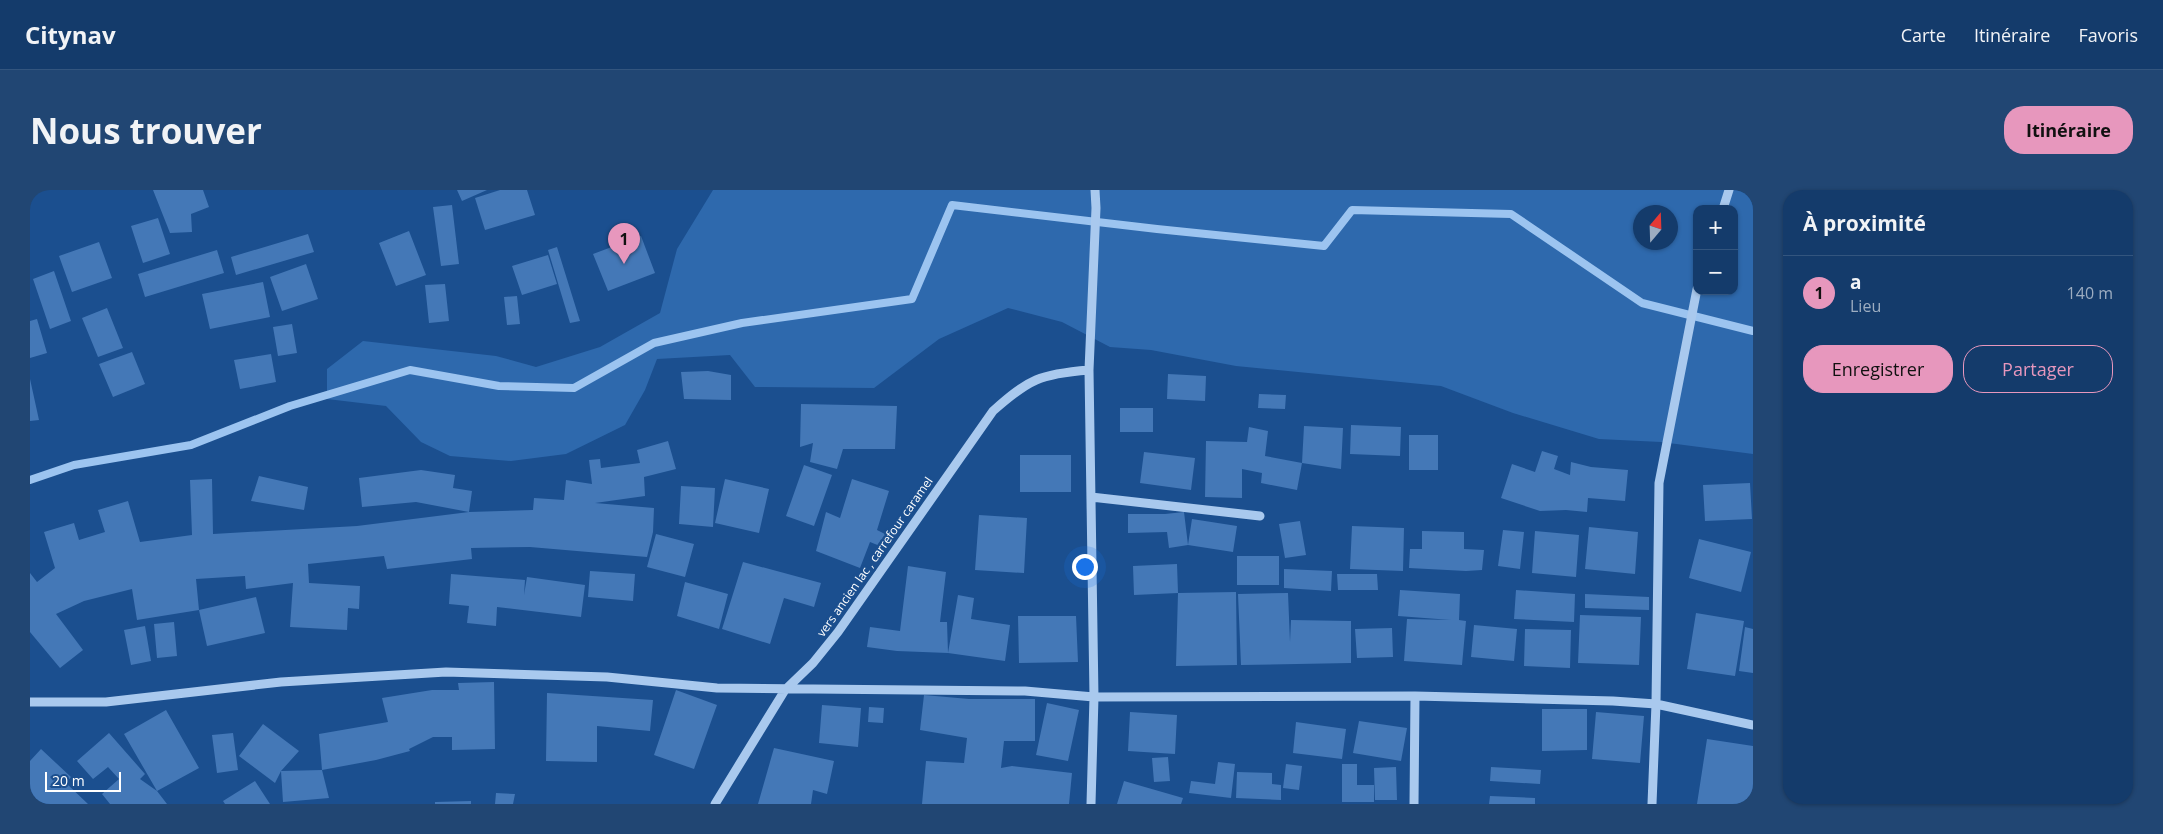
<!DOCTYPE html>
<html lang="fr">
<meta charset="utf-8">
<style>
:root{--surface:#143b6b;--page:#214673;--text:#f1f3f6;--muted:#9dadc1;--line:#33557e;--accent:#e797bd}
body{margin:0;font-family:"Open Sans",sans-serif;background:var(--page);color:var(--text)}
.controls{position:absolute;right:15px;top:15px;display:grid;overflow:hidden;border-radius:10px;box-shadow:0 1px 4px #0004}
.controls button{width:45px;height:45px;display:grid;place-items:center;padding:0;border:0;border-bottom:1px solid var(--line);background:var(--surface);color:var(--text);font:25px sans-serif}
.compass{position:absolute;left:1603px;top:15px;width:45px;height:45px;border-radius:50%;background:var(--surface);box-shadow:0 1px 4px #0004;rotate:19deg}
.scale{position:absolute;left:15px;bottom:12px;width:76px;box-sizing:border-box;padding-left:5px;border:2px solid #fff;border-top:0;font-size:14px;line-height:18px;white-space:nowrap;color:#fff;-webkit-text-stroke:4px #1b4f8f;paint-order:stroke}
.you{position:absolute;left:1054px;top:376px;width:18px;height:18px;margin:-12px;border:4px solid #fff;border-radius:50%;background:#1a73e8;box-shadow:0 0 0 8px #1a73e833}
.badge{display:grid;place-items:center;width:32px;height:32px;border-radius:50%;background:var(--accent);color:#111;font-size:16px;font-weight:700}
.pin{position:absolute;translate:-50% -41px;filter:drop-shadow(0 1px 2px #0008)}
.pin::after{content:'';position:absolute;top:26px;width:18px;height:15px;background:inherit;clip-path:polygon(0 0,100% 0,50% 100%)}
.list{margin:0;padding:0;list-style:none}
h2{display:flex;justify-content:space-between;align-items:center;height:65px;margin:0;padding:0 20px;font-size:21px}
h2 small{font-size:16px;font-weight:400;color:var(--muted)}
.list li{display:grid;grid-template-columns:32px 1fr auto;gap:15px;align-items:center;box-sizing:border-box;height:75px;padding:0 20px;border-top:1px solid var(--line)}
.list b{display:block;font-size:19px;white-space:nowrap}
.list p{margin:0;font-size:16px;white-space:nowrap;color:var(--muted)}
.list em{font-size:16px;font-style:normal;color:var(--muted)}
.actions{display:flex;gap:10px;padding:15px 20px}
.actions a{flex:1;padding:11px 0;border:1px solid var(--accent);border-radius:20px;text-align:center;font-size:18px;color:var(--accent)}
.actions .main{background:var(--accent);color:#111}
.map{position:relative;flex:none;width:1723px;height:614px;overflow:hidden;border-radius:20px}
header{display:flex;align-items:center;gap:30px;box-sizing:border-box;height:70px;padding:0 25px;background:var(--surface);border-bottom:1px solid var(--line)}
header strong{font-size:24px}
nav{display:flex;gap:28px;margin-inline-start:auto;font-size:18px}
.intro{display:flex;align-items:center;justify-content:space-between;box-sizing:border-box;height:120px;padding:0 30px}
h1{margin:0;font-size:35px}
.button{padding:12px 22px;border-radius:20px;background:var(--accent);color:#111;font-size:18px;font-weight:700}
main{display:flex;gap:30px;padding:0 30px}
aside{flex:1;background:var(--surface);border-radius:20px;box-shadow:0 1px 4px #0004}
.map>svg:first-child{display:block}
.green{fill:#2e69ad;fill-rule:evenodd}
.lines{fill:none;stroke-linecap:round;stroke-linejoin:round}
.stream{stroke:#9cc4f0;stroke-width:8}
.building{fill:#4478b7}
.minor{stroke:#a9c9ee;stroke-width:9}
.labels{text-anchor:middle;stroke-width:5;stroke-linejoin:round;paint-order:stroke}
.street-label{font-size:12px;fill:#fff;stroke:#1b4f8f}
</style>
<header>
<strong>Citynav</strong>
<nav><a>Carte</a><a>Itinéraire</a><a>Favoris</a></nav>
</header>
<div class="intro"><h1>Nous trouver</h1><a class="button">Itinéraire</a></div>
<main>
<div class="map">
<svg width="1723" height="614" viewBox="0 0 1723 614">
<rect width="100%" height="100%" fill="#1b4f8f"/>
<path class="green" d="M683 0H1723V264L1631 252 1569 249 1483 223 1411 196 1206 176 1121 160 1080 157 1032 132 978 118 909 149 844 198 725 197 700 165 627 169 615 200 595 235 536 264 481 271 420 266 391 252 356 216 297 209V179L333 151 466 166 506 177 570 157 630 123 647 59ZM1667 19H1704V101H1667ZM1610 22H1640V52H1610Z"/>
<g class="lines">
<path class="stream" d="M0 290 44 275 161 255 260 216 380 180 469 196 544 198 624 153 712 133 882 109 922 15 1127 39 1294 56 1322 20 1481 24 1612 113 1723 141"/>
</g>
<path class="building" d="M123 0H173L179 17 161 24 162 42 140 43Z
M427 0H457L432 11Z
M470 0H497L505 25 455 40 445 8Z
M422 15 429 74 411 76 403 17Z
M128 28 140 64 113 73 101 36Z
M379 41 396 85 366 96 349 53Z
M278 44 284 62 206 85 201 67Z
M611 46 625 83 578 101 563 64Z
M69 52 82 88 42 102 29 66Z
M527 57 550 131 540 133 518 60Z
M187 60 194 83 115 107 108 84Z
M518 65 527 94 492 105 482 76Z
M276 74 288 109 252 121 240 87Z
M24 81 41 131 20 139 3 89Z
M233 92 240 127 180 139 172 104Z
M415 94 419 131 399 133 395 95Z
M487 106 490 134 477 135 474 107Z
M77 118 93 158 68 167 52 128Z
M7 129 17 163 0 168V131Z
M262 134 267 163 248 166 243 137Z
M102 162 115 194 83 207 69 174Z
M241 164 246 192 210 199 204 170Z
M678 181 701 185V210L654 209 651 182Z
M1138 184 1176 186 1175 211 1137 209Z
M0 189 9 230 0 231Z
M1229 204 1256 205 1255 219 1228 218Z
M771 214 867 216 865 259H813L807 279 780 272 783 253 770 257Z
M1090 218H1123V242H1090Z
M1321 235 1371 237 1370 266 1320 264Z
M1274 236 1313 238 1311 279 1272 273Z
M1219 237 1238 241 1235 266 1272 273 1267 300 1231 293 1232 283 1212 279V308L1175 307 1176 251 1217 252Z
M1379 245H1408V280H1379Z
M638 251 646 279 614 287 615 306 565 313 624 318 623 342 617 367 500 357 441 358 442 369 357 379 354 366 278 374 279 393 330 396 329 419 318 418 317 440 260 437 263 393 216 399 215 386 166 389 169 420 107 430 102 399 54 411 26 424 53 460 30 478 0 442V383L7 392 25 378 14 342 44 333 49 350 75 342 68 320 98 311 110 352 162 345 160 290 182 289 183 344 327 336 439 322 503 320 504 308 534 310 536 290 562 294 559 270 570 269 571 278 610 273 607 260Z
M1512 261 1528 266 1524 279 1540 285 1541 272 1561 277 1598 280 1595 311 1558 308 1557 322 1536 320 1510 321 1471 308 1482 274 1505 282Z
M1114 262 1165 268 1161 300 1110 293Z
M990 265H1041V302H990Z
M774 275 802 285 784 336 756 326Z
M391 280 425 285 423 298 442 301 439 322 386 312 332 317 329 288Z
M229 286 278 297 274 320 221 311Z
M695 289 739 299 729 343 685 333Z
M822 289 859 301 847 340 859 346 855 358 840 352 830 378 786 361 796 322 810 328Z
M1720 293 1722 329 1675 331 1673 295Z
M651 296 685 298 683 337 649 334Z
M1154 322 1158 355 1139 358 1137 342 1098 343V324H1135Z
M949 325 997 328 994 383 945 380Z
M1162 329 1207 336 1203 362 1158 355Z
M1270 331 1276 365 1255 368 1249 334Z
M1322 336 1374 338 1373 381 1320 379Z
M1559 337 1608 342 1605 384 1555 379Z
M1473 340 1494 342 1490 379 1468 376Z
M1392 341 1434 342V359L1454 360 1452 380 1436 381 1379 378 1380 359H1392Z
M1505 341 1549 345 1546 387 1502 383Z
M626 344 664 354 655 387 617 377Z
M1669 349 1721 362 1711 402 1659 388Z
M1207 366H1249V395H1207Z
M713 372 791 393 784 417 754 408 740 454 692 439Z
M1147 374 1148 403 1104 405 1103 376Z
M878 376 916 382 910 432H917L918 463 928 405 944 408 941 429 980 435 975 471 918 463 867 461 837 457 840 437 870 441Z
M1254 379 1302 381 1301 401 1254 398Z
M560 381 605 384 603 411 558 407Z
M421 384 495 390 494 405 497 387 555 395 551 427 467 417 466 436 437 433 439 416 419 414Z
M1307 384H1347L1348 400H1308Z
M655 392 698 404 689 439 647 426Z
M1370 400 1430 404 1429 430 1436 431 1432 475 1374 471 1377 429 1421 430 1368 426Z
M1486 400 1545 404 1544 432 1484 429Z
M1206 402 1207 475 1146 476 1148 403Z
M1258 403 1260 452 1261 430 1321 431V473L1211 475 1208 404Z
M1555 404 1619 407V420L1555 418Z
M226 407 235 443 177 456 169 420Z
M1666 423 1714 431 1705 486 1657 479Z
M1550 425 1611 427 1609 475 1548 473Z
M988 426H1046L1048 472 989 473Z
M144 432 147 466 127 468 124 434Z
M1444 435 1487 439 1484 471 1441 467Z
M115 436 121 471 101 475 94 440Z
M1715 437 1723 439V483L1709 481Z
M1362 438 1363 467 1327 468 1325 439Z
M1495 439 1541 440 1540 478 1494 476Z
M464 492 465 559 422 560V547H403L379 559 380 561 346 570 292 580 289 544 358 532 352 508 402 500H429L428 493Z
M646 500 687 515 664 579 624 565Z
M517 503 623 510 620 541 567 536V572L516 571Z
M894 505 939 509H1005V551H974L971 578 982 576 1042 583 1039 614H892L896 571 934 573 937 548 890 540Z
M1017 513 1049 520 1038 571 1006 565Z
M792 515 831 518 828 557 789 553Z
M839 517 854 518 853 533 838 532Z
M1512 519H1557V560L1512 561Z
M136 520 169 578 127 601 94 544Z
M1100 522 1147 525 1145 564 1098 561Z
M1566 522 1614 526 1610 573 1562 569Z
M1329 531 1377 538 1371 571 1323 563Z
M1266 532 1316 539 1312 569 1263 563Z
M233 534 269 561 251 581 292 580 299 608 253 612 251 581 245 593 209 566Z
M79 543 115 584 110 589 127 601 137 614H80L72 604 89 589 78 577 63 589 47 571Z
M203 543 208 580 187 583 182 545Z
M1677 549 1723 556V614H1667Z
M744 558 804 571 797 604 783 600 781 614H728Z
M11 559 41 587 36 593 58 614H0V571Z
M1138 567 1140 591 1124 592 1122 568Z
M1188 572 1205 574 1201 608 1159 603 1161 591 1185 594Z
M1256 574 1272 576 1269 600 1253 598Z
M1312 574H1327V595H1344V612H1312Z
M1366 577 1367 610H1345L1344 578Z
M1461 577 1511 580 1510 594 1460 591Z
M1207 582 1242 583V594L1251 595V610L1206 608Z
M225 591 240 614H195L193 611Z
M1094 591 1153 608 1151 614H1087Z
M466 603 485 604 483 614H465Z
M1460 606 1505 608V614H1459Z
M441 611V614H405V612Z"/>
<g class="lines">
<path class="minor" d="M1693 19 1699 0
M1061 307 1230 326
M0 512H76L251 492 416 482 577 487 687 498 995 501 1064 507 1385 506 1583 511 1626 514 1723 535
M685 614 755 500 783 473 808 442 963 221C999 189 1010 184 1059 180
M1061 614 1064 507 1059 180 1066 18 1065 0
M1384 614 1385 506
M1622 614 1626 514 1629 293 1667 99"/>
</g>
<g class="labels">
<g class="street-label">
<text transform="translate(845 367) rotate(-55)" y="4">vers ancien lac , carrefour caramel</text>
</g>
</g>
</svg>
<div class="controls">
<button>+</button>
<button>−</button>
</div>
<svg class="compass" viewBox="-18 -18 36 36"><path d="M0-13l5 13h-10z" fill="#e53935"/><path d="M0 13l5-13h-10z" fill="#9dadc1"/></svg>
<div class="scale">20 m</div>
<div class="you"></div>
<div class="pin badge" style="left:594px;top:74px">1</div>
</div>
<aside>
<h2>À proximité<small></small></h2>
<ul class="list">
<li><span class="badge">1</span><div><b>a</b><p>Lieu</p></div><em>140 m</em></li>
</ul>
<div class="actions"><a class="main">Enregistrer</a><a>Partager</a></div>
</aside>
</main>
